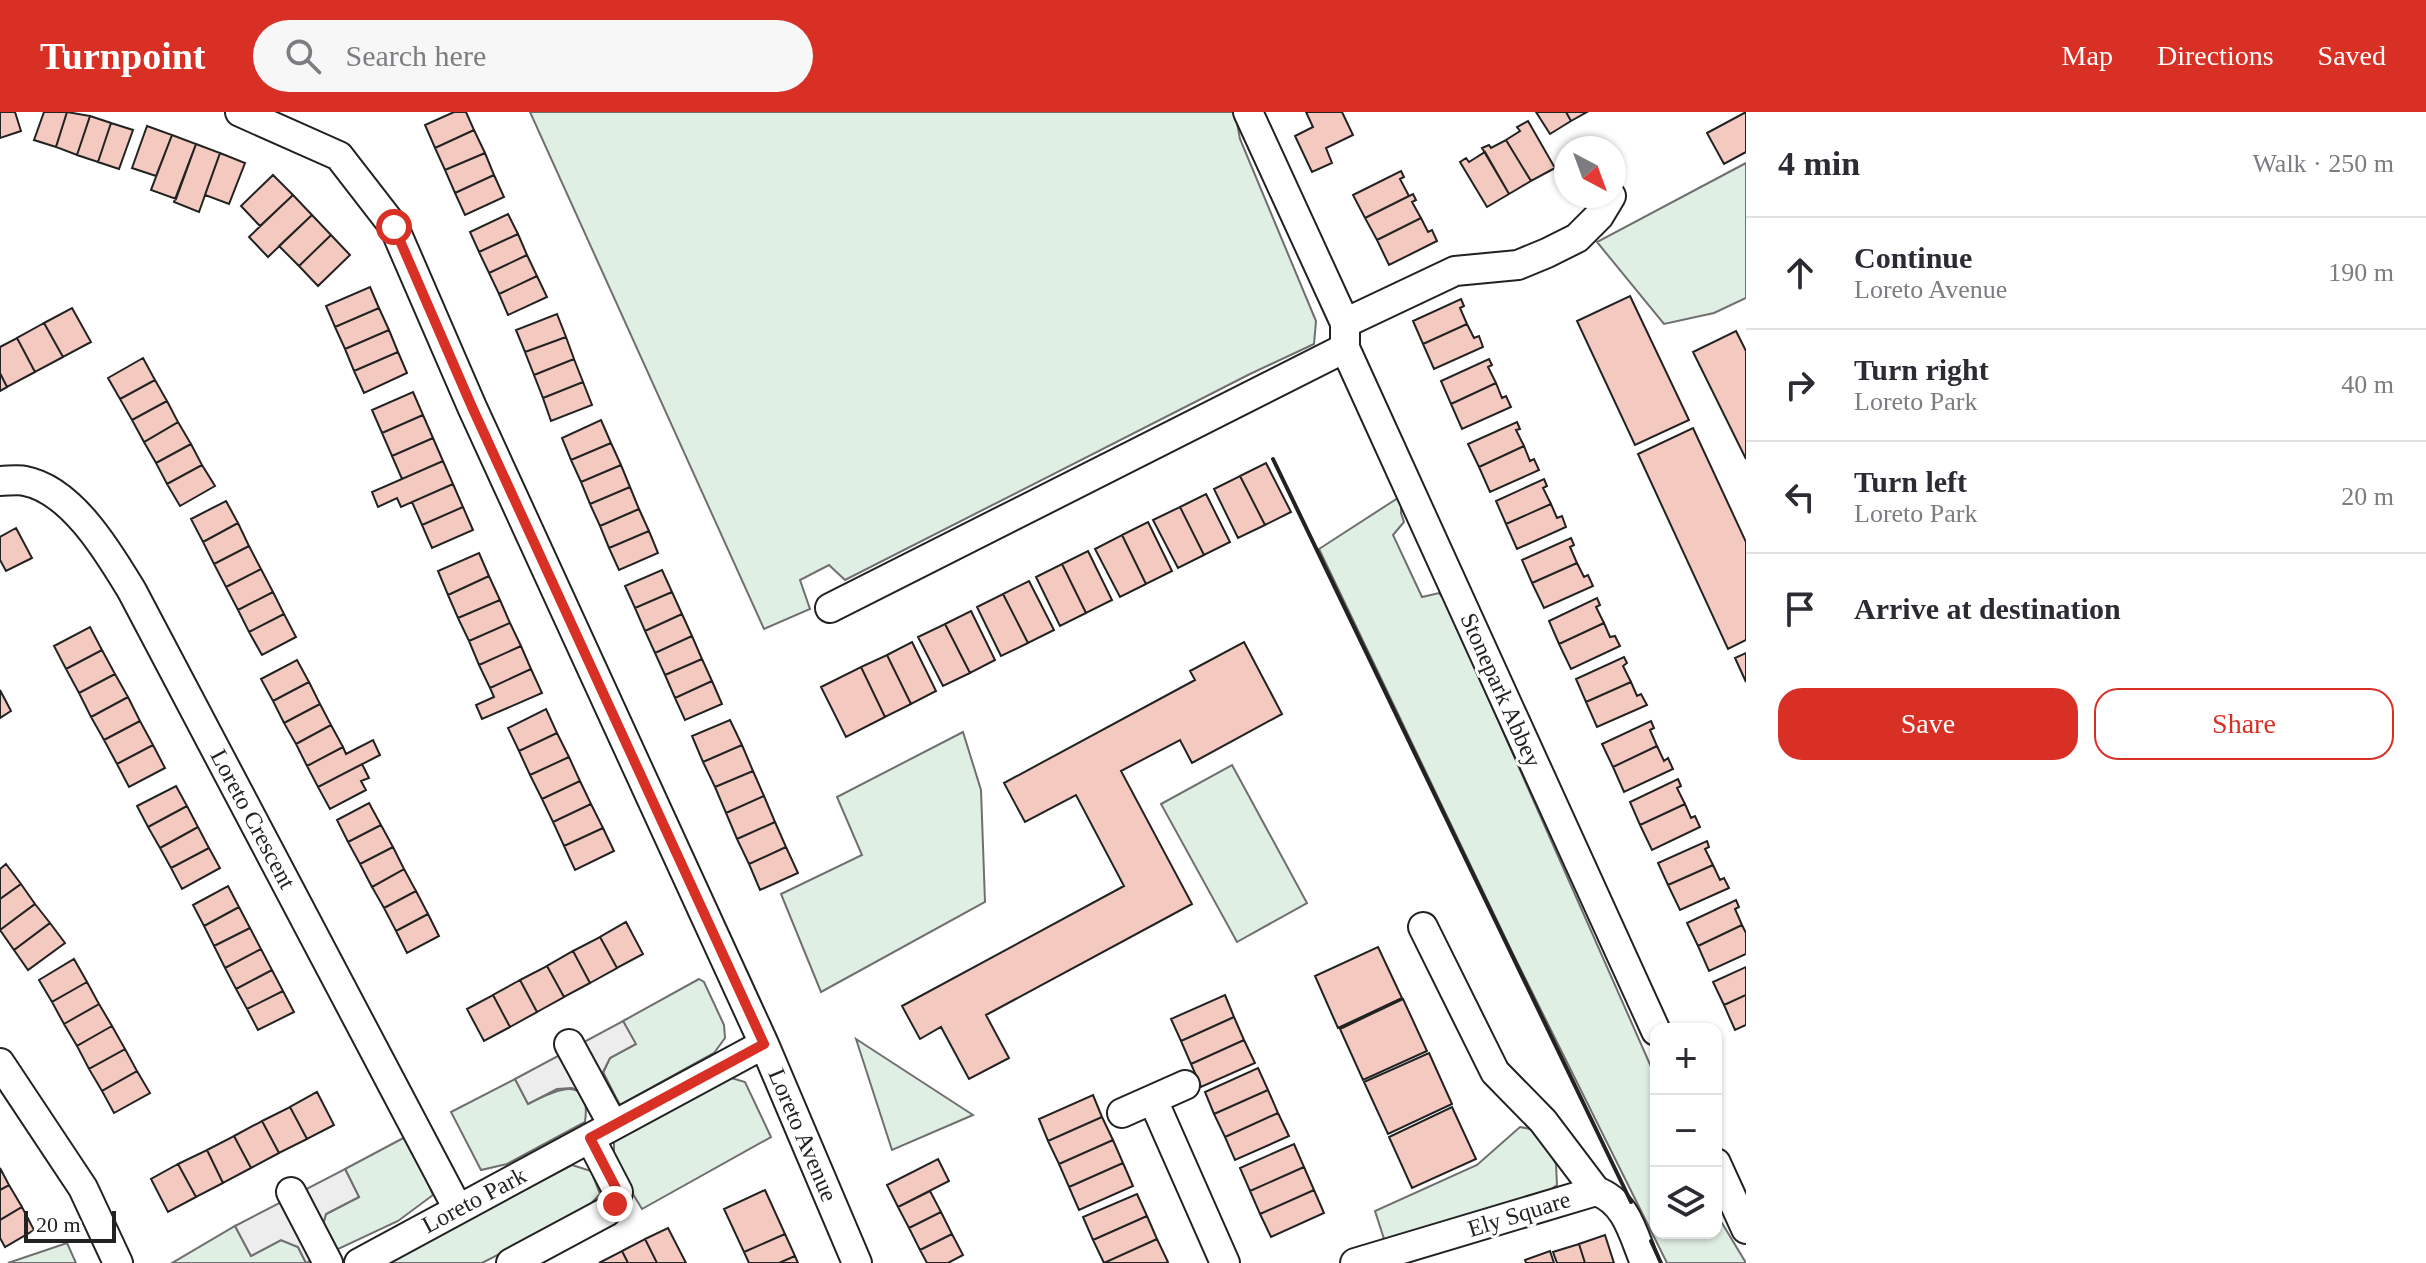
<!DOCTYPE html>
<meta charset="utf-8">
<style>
:root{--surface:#fff;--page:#f7f7f7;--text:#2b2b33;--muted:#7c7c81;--line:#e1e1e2;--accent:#d93025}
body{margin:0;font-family:Georgia,serif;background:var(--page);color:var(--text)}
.controls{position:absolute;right:24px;bottom:24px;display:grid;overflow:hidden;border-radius:16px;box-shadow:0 2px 6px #0004}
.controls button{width:72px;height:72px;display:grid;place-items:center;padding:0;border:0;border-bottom:2px solid var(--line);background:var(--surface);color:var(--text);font:40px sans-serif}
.compass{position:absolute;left:1554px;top:24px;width:72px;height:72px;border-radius:50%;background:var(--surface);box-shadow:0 2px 6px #0004;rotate:139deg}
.scale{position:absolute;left:24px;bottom:20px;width:92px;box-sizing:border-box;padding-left:8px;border:4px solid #222;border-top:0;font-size:22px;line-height:28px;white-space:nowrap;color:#222;-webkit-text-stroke:6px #fff;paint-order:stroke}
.stop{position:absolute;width:24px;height:24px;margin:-18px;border:6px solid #d93025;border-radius:50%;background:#fff}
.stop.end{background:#d93025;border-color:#fff;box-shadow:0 2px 8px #0008}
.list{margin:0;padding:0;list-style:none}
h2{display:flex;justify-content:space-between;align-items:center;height:104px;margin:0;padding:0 32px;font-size:34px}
h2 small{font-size:26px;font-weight:400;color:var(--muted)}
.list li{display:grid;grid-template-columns:52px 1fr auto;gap:24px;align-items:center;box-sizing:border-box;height:112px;padding:0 32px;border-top:2px solid var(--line)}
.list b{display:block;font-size:30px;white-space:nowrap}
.list p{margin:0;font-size:26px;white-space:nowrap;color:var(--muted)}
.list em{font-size:26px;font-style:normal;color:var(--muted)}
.actions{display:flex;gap:16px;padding:24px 32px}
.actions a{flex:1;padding:18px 0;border:2px solid var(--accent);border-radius:24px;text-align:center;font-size:28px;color:var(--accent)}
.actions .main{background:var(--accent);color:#fff}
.icon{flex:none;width:44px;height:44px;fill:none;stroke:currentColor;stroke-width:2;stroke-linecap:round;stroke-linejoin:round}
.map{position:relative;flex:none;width:1746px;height:1151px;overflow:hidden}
header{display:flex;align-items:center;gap:48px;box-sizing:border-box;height:112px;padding:0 40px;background:var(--accent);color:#fff}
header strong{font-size:38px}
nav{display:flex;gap:44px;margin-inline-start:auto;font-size:28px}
.search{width:560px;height:72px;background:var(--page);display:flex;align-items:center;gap:20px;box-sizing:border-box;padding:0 28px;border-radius:44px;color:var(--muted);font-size:30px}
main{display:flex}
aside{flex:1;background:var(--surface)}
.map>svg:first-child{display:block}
.green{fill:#e0efe3;stroke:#6f6f6f;stroke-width:2}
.parking{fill:#ededed;stroke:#6f6f6f;stroke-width:2}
.building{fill:#f3c9c0;stroke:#222;stroke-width:2}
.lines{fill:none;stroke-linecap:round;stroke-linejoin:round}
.street-casing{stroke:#222;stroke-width:32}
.street{stroke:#fff;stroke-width:28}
.wall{stroke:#222;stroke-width:4}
.route{stroke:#d93025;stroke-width:10}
.labels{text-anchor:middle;stroke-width:6;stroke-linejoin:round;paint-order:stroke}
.street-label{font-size:24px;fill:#222;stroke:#fff}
</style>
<header>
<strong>Turnpoint</strong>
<div class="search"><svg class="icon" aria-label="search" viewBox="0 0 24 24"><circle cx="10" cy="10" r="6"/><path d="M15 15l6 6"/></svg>Search here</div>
<nav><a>Map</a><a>Directions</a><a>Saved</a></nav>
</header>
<main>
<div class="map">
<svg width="1746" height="1151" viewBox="0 0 1746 1151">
<rect width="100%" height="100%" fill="#fff"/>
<path class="green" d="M530 0H1235L1240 27 1316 209 1314 232 1250 262 845 468 829 453 800 468 810 497 764 517Z
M1746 51V186L1714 201 1664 212 1597 130Z
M1401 384V401L1404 410 1393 423 1422 485 1439 481 1445 488 1656 966V1121H1716V1101L1746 1151H1667L1513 842 1319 437Z
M963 620 981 678 985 790 821 880 781 782 862 743 837 685Z
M1232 653 1307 791 1237 830 1161 692Z
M699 867 704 870 724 913 725 926 714 941 620 993 603 961 610 946 635 932 623 909Z
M856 927 973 1003 892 1038Z
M728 965 745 970 771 1025 642 1097 614 1051V1024Z
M515 967 528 992C555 978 592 960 585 1010L507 1052 481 1058 451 1000Z
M1520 1015 1536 1018 1556 1052 1557 1073 1543 1083 1385 1130 1375 1099 1477 1053Z
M409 1023 433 1083 398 1109 334 1139 322 1116 326 1102 359 1085 345 1057Z
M572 1053 591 1059 600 1082 584 1099 482 1151H384Z
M235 1114 251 1144 281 1128 298 1135 306 1151H172Z
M67 1131 76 1151H8Z"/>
<path class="parking" d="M623 909 636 932 610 946 603 960 613 980 588 993 582 981 572 976 557 977 528 992 515 967Z
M345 1057 359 1085 326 1102 322 1116 334 1139 306 1151 298 1135 281 1128 251 1144 235 1114Z"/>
<path class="building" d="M0 0H15L21 19 0 26Z
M44 0H67L56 35 34 28Z
M67 0 90 4 77 43 56 35Z
M454 0H466L474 18 435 36 425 13Z
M1306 0H1342L1353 23 1326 36 1332 51 1312 60 1295 24 1313 15Z
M1536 0H1566L1571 9 1550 22Z
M1566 0H1587L1571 9Z
M1746 0V40L1724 52 1707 21Z
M90 4 111 11 98 50 77 43Z
M1528 9 1555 56 1531 69 1506 28 1520 19 1517 15Z
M111 11 133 18 119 57 98 50Z
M147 14 172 23 156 64 132 56Z
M474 18 485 41 445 58 435 36Z
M172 23 196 32 176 87 151 78Z
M1506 28 1531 69 1509 82 1482 36 1489 33 1491 36Z
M196 32 220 41 199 100 174 90Z
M1485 40 1509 82 1487 95 1460 50 1466 46 1469 50Z
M220 41 245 51 229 92 205 83Z
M485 41 494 63 455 81 445 58Z
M1401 59 1404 65 1400 67 1409 84 1365 106 1353 83Z
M273 63 293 83 260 114 241 94Z
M494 63 504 85 465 103 455 81Z
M1413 82 1416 88 1412 90 1421 106 1377 128 1365 106Z
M293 83 312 103 268 145 249 125Z
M508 102 518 122 479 140 470 120Z
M312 103 331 123 299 154 279 134Z
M1421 106 1428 120 1432 118 1437 129 1389 153 1377 128Z
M518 122 527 143 489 161 479 140Z
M331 123 350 143 318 174 299 154Z
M527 143 537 164 499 182 489 161Z
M537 164 547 185 508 203 499 182Z
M370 175 379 196 335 215 326 194Z
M1630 184 1689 308 1635 333 1577 209Z
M1461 187 1464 194 1460 196 1467 212 1423 232 1413 209Z
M72 196 91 230 63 245 44 211Z
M379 196 389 218 345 237 335 215Z
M557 202 566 225 525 240 516 218Z
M44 211 63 245 35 260 17 226Z
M1467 212 1474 226 1479 224 1483 235 1434 257 1423 232Z
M389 218 398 240 354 259 345 237Z
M1736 219 1746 239V347L1693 240Z
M566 225 574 247 534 263 525 240Z
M17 226 35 260 7 275 0 261V235Z
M398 240 407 261 364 281 354 259Z
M143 246 155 268 120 287 108 266Z
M574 247 583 270 543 286 534 263Z
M1489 247 1492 253 1488 255 1496 271 1451 292 1441 269Z
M0 261 7 275 0 279Z
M155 268 167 289 132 308 120 287Z
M583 270 592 293 551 309 543 286Z
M1496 271 1502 286 1506 284 1511 295 1462 317 1451 292Z
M413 280 423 303 382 321 372 298Z
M167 289 178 310 144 330 132 308Z
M423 303 433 326 392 344 382 321Z
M601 308 611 331 571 348 562 326Z
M178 310 191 332 156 351 144 330Z
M1517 310 1520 317 1516 318 1524 334 1479 355 1468 332Z
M1693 316 1746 430V528L1728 537 1638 342Z
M433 326 443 349 402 367 392 344Z
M611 331 621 353 581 370 571 348Z
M191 332 202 353 167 372 156 351Z
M1524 334 1530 349 1534 347 1539 358 1490 380 1479 355Z
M443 349 453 372 401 395 397 386 378 395 372 380Z
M1266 351 1291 400 1265 413 1240 364Z
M202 353 215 374 180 394 167 372Z
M621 353 630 375 590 392 581 370Z
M1240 364 1265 413 1238 426 1214 377Z
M1544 367 1547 374 1543 376 1551 392 1506 412 1496 389Z
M453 372 463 395 422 413 412 390Z
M630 375 639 397 600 414 590 392Z
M1206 382 1230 430 1204 443 1180 395Z
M226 389 238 411 203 430 191 407Z
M1551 392 1557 406 1562 404 1566 415 1517 437 1506 412Z
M463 395 473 418 432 436 422 413Z
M1180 395 1204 443 1178 456 1153 408Z
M639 397 649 419 609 436 600 414Z
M1148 410 1172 459 1146 472 1122 423Z
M238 411 249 434 214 452 203 430Z
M16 416 32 446 6 459 0 448V425Z
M649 419 658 441 619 458 609 436Z
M1122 423 1146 472 1120 485 1095 437Z
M1571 426 1574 433 1570 435 1577 451 1532 471 1522 448Z
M249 434 261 457 226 475 214 452Z
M1088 439 1112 488 1086 501 1062 452Z
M479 441 489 464 448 483 438 459Z
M1577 451 1584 465 1588 463 1593 474 1544 496 1532 471Z
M1062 452 1086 501 1060 514 1036 465Z
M261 457 273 480 238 498 226 475Z
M662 458 672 480 635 496 625 474Z
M489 464 500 488 458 506 448 483Z
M1029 469 1054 518 1028 531 1003 482Z
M273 480 284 502 249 520 238 498Z
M672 480 682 502 645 519 635 496Z
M1003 482 1028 531 1001 544 977 495Z
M1597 486 1600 493 1596 495 1604 511 1559 532 1549 509Z
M500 488 510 511 469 529 458 506Z
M971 499 995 548 970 561 945 512Z
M284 502 296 525 262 543 249 520Z
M682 502 692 524 655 541 645 519Z
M510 511 521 534 479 553 469 529Z
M1604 511 1610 525 1615 524 1620 534 1571 557 1559 532Z
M945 512 970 561 943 574 918 525Z
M90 515 102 538 66 557 54 534Z
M692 524 702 547 665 563 655 541Z
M912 530 936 579 911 592 887 543Z
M1244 530 1282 602 1192 651 1180 628 1121 659 1192 792 986 903 1009 946 969 967 941 915 920 927 902 894 1124 774 1076 683 1025 710 1004 671 1195 568 1190 559Z
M521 534 531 557 490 576 479 553Z
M102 538 115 562 79 581 66 557Z
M1746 541V570L1735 546Z
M887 543 911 592 885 605 861 555Z
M1624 545 1627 551 1623 554 1631 570 1586 590 1576 567Z
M702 547 712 569 675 586 665 563Z
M297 548 309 570 273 589 261 567Z
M861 555 885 605 846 625 821 575Z
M531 557 542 581 482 607 476 593 494 585 490 576Z
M115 562 128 585 91 605 79 581Z
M712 569 722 592 685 608 675 586Z
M309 570 320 592 284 611 273 589Z
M1631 570 1637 584 1641 582 1647 593 1597 615 1586 590Z
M0 578 11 599 0 606Z
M128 585 140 609 104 628 91 605Z
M320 592 331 613 296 632 284 611Z
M546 597 557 621 519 639 508 616Z
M730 608 742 633 703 650 692 624Z
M140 609 153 633 117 652 104 628Z
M1651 609 1654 616 1650 618 1657 634 1613 655 1602 632Z
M331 613 343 635 307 654 296 632Z
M557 621 569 645 530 663 519 639Z
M373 628 380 643 318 675 307 654 343 635 346 642Z
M153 633 165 656 129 675 117 652Z
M742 633 753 659 715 675 703 650Z
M1657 634 1664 649 1668 646 1673 657 1624 680 1613 655Z
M569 645 580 669 542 687 530 663Z
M362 652 369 666 361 669 366 678 330 697 318 675Z
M753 659 764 684 726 701 715 675Z
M1678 667 1681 674 1677 676 1685 692 1640 713 1630 690Z
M580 669 591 692 553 710 542 687Z
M176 674 187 694 148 715 137 694Z
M764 684 775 710 737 727 726 701Z
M369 691 381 713 348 730 337 708Z
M591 692 603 716 564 734 553 710Z
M1685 692 1691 706 1695 704 1700 715 1652 738 1640 713Z
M187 694 198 715 160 736 148 715Z
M775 710 786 735 749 752 737 727Z
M381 713 393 735 360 752 348 730Z
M198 715 209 736 171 756 160 736Z
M603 716 614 739 575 758 564 734Z
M1707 729 1709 735 1705 737 1713 753 1668 773 1658 751Z
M393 735 404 757 372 775 360 752Z
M786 735 798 761 760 778 749 752Z
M209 736 220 756 182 777 171 756Z
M6 752 21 772 0 787V757Z
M1713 753 1720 768 1724 766 1729 776 1680 798 1668 773Z
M404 757 416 779 384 796 372 775Z
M21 772 35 792 0 818V787Z
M228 774 239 795 204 814 193 793Z
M416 779 428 802 396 819 384 796Z
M1736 788 1739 795 1735 797 1742 813 1698 834 1687 811Z
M35 792 50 811 14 838 0 818Z
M239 795 250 816 214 834 204 814Z
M428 802 439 824 407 841 396 819Z
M626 810 643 842 617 856 600 825Z
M50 811 65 831 28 858 14 838Z
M1742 813 1746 821V842L1709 859 1698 834Z
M250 816 261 837 225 856 214 834Z
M600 825 617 856 590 871 573 839Z
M1378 835 1402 886 1338 916 1315 864Z
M261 837 272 858 236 877 225 856Z
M573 839 590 871 564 885 547 854Z
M74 847 87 870 52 890 39 868Z
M547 854 564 885 537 900 520 868Z
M1746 855V883L1724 893 1713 870Z
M272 858 283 879 247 897 236 877Z
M520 868 537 900 510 915 493 883Z
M87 870 99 892 64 912 52 890Z
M283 879 294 900 258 918 247 897Z
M493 883 510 915 484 929 467 897Z
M1225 883 1234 905 1181 929 1171 907Z
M1746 883V913L1735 918 1724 893Z
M1403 887 1427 939 1363 968 1340 917Z
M99 892 112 914 77 934 64 912Z
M1234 905 1244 928 1191 952 1181 929Z
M112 914 125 937 89 957 77 934Z
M1244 928 1255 951 1201 975 1191 952Z
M125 937 137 959 102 979 89 957Z
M1429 941 1452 992 1388 1022 1364 970Z
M1258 956 1268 978 1214 1002 1205 980Z
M137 959 150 981 114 1001 102 979Z
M1268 978 1278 1001 1225 1025 1214 1002Z
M317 980 334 1013 307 1027 290 995Z
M1093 983 1102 1005 1048 1029 1039 1007Z
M290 995 307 1027 279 1041 262 1009Z
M1452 995 1476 1047 1412 1076 1389 1025Z
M1278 1001 1289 1024 1235 1048 1225 1025Z
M1102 1005 1113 1028 1059 1052 1048 1029Z
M262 1009 279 1041 251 1056 234 1024Z
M234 1024 251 1056 223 1071 207 1038Z
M1113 1028 1123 1051 1069 1075 1059 1052Z
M1294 1032 1304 1055 1250 1079 1240 1056Z
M207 1038 223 1071 196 1085 178 1052Z
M938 1047 949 1069 898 1095 887 1073Z
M1123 1051 1133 1074 1079 1098 1069 1075Z
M178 1052 196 1085 168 1100 151 1067Z
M1304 1055 1314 1078 1260 1102 1250 1079Z
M0 1056 9 1073 0 1078Z
M9 1073 22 1095 0 1108V1078Z
M765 1078 785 1122 744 1140 724 1097Z
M1314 1078 1324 1101 1271 1125 1260 1102Z
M930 1079 941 1100 909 1116 898 1095Z
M1137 1082 1147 1104 1093 1128 1083 1105Z
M22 1095 34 1118 5 1135 0 1126V1108Z
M941 1100 952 1122 920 1138 909 1116Z
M1147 1104 1157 1127 1104 1151 1093 1128Z
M668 1116 686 1151H657L645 1127Z
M785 1122 795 1144 779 1151H749L744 1140Z
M952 1122 963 1143 948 1151H927L920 1138Z
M1605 1123 1614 1151H1585L1579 1132Z
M645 1127 657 1151H628L622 1139Z
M1157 1127 1168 1150 1166 1151H1104Z
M1579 1132 1585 1151H1557L1553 1140Z
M622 1139 628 1151H599Z
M1550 1139 1554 1151H1526L1525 1148Z
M795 1144 798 1151H779Z"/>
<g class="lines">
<g class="street-casing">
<path id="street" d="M240 0 339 44 394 115 472 295 764 932 857 1151
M1248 0 1345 211V236L1656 919
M1345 211 1455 159 1518 153 1547 141 1577 126 1599 104 1611 84
M0 369C8 369 18 367 25 369 72 378 109 441 132 479L458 1097
M830 496 1345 236
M1423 815 1495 960 1543 1009 1596 1079
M569 932 613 1013
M0 951 83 1076 118 1151
M1153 988 1225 1151
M1122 1001 1185 973
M1716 1051 1746 1117
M291 1080 328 1151
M359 1151 764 932
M511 1151 606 1100 615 1092 618 1080 590 1026
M1355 1151 1596 1079C1627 1090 1633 1122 1645 1151"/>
</g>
<use href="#street" class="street"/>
<path class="wall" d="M1273 347 1631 1090
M1651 1129 1661 1151"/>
</g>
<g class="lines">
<path class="route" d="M394 115 472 295 764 932 590 1026 618 1080 615 1092"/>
</g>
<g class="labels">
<g class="street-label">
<text transform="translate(1501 578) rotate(66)" y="8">Stonepark Abbey</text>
<text transform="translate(253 707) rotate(62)" y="8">Loreto Crescent</text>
<text transform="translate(803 1023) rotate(67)" y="8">Loreto Avenue</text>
<text transform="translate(474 1088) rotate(-28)" y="8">Loreto Park</text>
<text transform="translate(1519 1102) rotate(-17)" y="8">Ely Square</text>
</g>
</g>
</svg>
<div class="controls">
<button>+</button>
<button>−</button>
<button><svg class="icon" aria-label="layers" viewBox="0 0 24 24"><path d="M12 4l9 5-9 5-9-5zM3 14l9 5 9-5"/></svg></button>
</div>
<svg class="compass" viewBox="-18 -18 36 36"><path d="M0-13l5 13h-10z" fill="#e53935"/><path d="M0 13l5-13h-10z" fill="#7c7c81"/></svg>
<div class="scale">20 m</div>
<div class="stop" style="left:394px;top:115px"></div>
<div class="stop end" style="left:615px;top:1092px"></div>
</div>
<aside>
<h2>4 min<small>Walk · 250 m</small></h2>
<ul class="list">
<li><svg class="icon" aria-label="ahead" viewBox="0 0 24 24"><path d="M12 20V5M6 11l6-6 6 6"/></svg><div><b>Continue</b><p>Loreto Avenue</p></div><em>190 m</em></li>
<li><svg class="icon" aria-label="right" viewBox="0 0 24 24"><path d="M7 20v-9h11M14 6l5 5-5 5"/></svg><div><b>Turn right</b><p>Loreto Park</p></div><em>40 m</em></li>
<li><svg class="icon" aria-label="left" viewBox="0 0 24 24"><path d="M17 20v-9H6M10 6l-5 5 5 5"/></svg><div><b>Turn left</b><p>Loreto Park</p></div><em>20 m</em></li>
<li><svg class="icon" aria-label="arrive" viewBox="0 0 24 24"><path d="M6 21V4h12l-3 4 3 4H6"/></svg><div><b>Arrive at destination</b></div></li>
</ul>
<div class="actions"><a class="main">Save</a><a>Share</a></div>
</aside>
</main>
